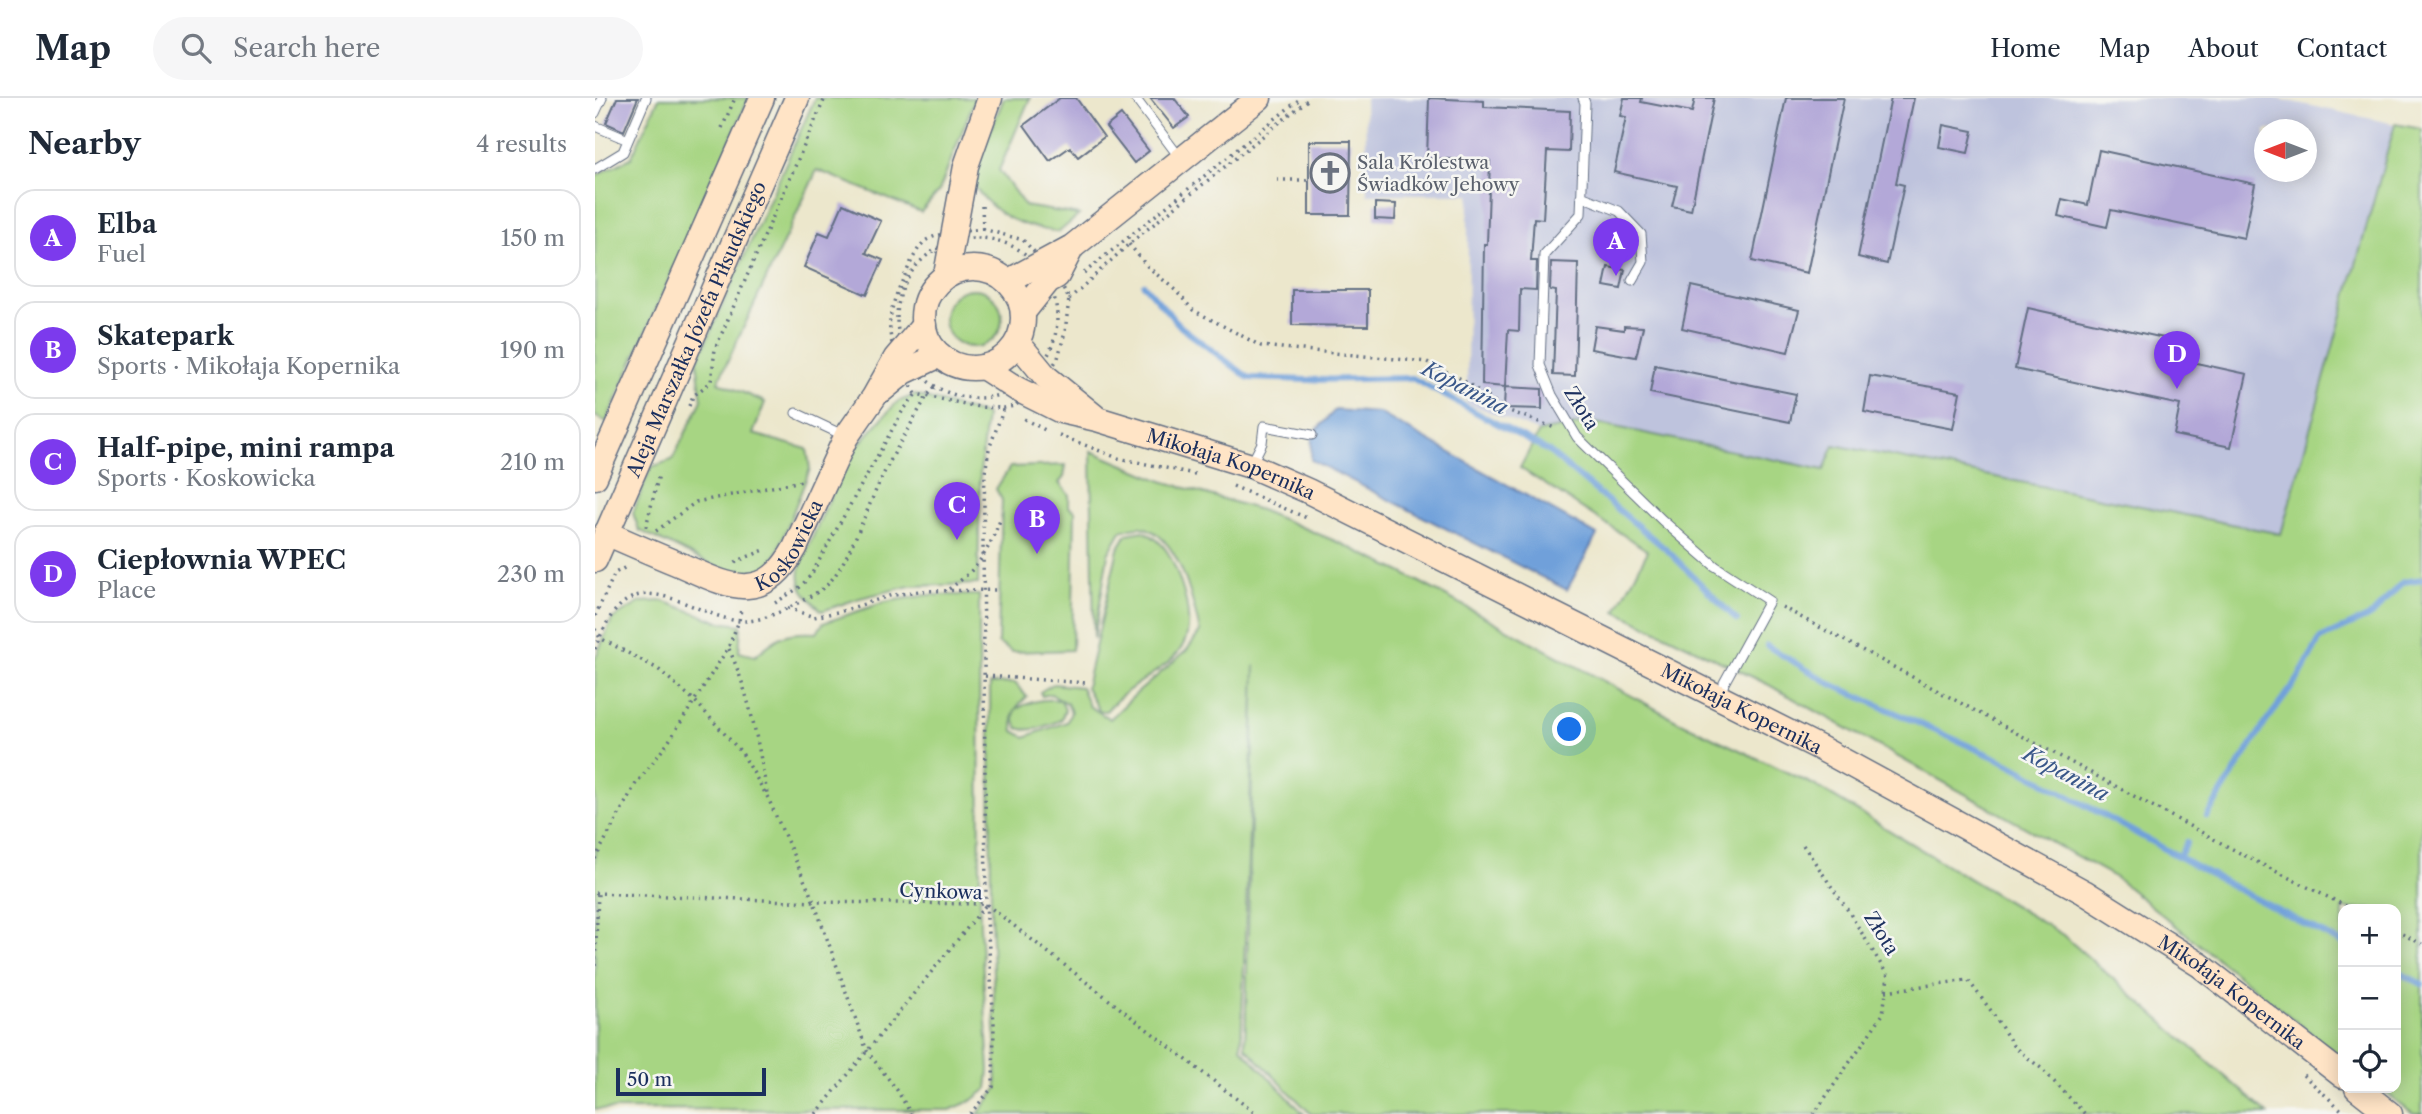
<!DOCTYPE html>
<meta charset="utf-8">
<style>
:root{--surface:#fff;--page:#f6f6f7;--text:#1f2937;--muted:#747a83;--line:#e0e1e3;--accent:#7c3aed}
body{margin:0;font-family:"Libre Caslon Text",serif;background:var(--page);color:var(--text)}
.controls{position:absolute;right:21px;bottom:21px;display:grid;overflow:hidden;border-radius:14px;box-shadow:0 4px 18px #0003}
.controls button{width:63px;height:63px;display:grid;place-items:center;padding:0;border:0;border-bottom:2px solid var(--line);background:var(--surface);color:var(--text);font:35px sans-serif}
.compass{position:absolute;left:1659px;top:21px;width:63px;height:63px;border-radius:50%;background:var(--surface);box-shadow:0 4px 18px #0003;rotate:270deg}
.scale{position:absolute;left:21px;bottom:18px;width:150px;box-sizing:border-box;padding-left:7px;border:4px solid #1b2f5e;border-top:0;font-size:19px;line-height:24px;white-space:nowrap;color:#1b2f5e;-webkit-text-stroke:5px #f6f6f2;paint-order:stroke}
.you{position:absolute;left:975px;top:632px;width:24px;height:24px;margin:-18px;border:5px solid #fff;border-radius:50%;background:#1a73e8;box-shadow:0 0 0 10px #1a73e833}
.badge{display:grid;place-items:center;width:46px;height:46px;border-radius:50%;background:var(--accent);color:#fff;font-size:23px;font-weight:700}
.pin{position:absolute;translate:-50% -58px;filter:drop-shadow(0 2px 4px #0008)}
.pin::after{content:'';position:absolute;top:37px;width:24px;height:21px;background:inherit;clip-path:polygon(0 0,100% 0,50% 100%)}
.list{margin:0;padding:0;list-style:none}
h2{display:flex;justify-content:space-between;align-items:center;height:91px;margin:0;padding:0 28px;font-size:30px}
h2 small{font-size:23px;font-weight:400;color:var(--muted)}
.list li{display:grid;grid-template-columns:46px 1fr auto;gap:21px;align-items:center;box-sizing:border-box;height:98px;margin:0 14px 14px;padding:0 14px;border:2px solid var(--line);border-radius:21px}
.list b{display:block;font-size:26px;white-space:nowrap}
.list p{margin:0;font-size:23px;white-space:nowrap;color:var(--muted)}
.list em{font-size:23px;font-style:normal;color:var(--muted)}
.icon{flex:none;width:38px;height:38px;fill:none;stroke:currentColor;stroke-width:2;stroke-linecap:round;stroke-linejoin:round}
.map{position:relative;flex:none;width:1827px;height:1016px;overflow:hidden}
header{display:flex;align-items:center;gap:42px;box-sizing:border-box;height:98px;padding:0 35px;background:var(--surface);border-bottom:2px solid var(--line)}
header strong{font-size:33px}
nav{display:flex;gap:38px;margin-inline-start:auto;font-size:24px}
.search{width:490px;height:63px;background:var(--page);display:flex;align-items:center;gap:18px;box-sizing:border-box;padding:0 24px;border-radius:38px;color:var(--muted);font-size:26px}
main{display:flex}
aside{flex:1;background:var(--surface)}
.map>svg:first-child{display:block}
.industrial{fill:#bec3dd;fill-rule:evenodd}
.green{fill:#a7d583;stroke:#618270;stroke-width:2}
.water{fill:#70a0da;stroke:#46689c;stroke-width:2}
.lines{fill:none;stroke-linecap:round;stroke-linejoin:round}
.stream{stroke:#70a0da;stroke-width:6}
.building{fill:#b3a8d8}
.lane-casing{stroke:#646f84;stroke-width:11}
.secondary-casing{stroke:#646f84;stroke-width:27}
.path{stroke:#646f84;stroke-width:3.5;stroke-dasharray:2 5;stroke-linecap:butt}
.lane{stroke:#fff;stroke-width:9}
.secondary{stroke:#ffe4c6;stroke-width:24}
.labels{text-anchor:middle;stroke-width:5;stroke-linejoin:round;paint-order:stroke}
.worship-label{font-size:19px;fill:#5b616d;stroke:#f6f6f2;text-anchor:start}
.street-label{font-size:19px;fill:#1b2f5e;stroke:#f6f6f2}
.water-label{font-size:21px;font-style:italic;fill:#395789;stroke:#f6f6f2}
</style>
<header>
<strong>Map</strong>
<div class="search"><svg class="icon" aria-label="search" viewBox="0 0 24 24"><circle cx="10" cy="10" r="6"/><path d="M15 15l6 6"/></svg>Search here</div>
<nav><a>Home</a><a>Map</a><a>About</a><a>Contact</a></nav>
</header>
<main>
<aside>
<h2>Nearby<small>4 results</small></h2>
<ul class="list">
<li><span class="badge">A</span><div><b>Elba</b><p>Fuel</p></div><em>150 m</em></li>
<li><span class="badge">B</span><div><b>Skatepark</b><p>Sports · Mikołaja Kopernika</p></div><em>190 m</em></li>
<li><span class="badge">C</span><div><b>Half-pipe, mini rampa</b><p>Sports · Koskowicka</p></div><em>210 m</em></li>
<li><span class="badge">D</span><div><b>Ciepłownia WPEC</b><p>Place</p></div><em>230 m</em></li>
</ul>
</aside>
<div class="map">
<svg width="1827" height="1016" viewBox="0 0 1827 1016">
<rect width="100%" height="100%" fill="#f6f6f2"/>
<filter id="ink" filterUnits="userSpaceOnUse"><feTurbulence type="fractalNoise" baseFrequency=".0143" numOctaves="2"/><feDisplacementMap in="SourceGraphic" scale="14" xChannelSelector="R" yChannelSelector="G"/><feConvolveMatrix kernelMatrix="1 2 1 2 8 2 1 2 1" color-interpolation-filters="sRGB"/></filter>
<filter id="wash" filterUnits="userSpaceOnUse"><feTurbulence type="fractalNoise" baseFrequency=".00686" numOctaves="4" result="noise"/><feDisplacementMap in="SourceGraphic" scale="28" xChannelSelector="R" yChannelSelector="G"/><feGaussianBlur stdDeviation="1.57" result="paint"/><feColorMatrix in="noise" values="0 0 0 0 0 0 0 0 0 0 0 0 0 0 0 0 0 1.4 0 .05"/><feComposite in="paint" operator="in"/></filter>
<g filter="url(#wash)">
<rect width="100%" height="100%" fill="#ece7cc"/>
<path class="industrial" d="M770 0H1680L1800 26 1686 436 1240 347 1229 372 996 324 944 334 872 305 873 121 875 96H772ZM1670 32H1712V74H1670Z"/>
<path class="green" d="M64 0H154L11 324 0 318V78L36 60Z
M220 0H380L344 93 326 114 222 72 123 284 170 304 158 336 212 351 215 371 182 455 171 471 140 475 119 468 44 432 38 415 56 369 77 362 107 302 102 264Z
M409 0H435L404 72 430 108 484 117 464 134C422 128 399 118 375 82Z
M1800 26 1827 31V1016H1818L1785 990H1801V811H1748V961L1521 780 1172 586 1021 513 1053 453 925 370 944 334 996 324 1229 372 1239 347 1686 436Z
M349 220a29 29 0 1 1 58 0a29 29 0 1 1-58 0Z
M320 297 391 317 385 376 383 486 315 488 265 500 227 513C210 497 199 488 207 463L254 357 302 304Z
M496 353 567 383 665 412 745 445 806 474 1085 624 1217 686 1468 837 1673 1016H716L650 949 660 567 646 950 709 1016H383L402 991 396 816 395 586 420 585 432 599C418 611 416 616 419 633L430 639 472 624 476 614 472 605 466 602 470 612 466 622C453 627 437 635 423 630L419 622 420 612C434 603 449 600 465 602L456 596 447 598 445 594 458 586 486 589 494 608 515 621 542 595 591 553 605 534C598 503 584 437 547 429 541 428 533 431 526 433L513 456 499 541Z
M471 367 469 379 464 385 474 397V409L480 413 477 552 417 554 403 545 407 402 401 391 415 369Z
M548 433C571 444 577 460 585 483 616 570 555 563 511 613H504L491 589 523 451 532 436Z
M332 497H384L385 827 394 972 392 991 378 1002 355 1012 0 1011V561L17 521 46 504 68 503 125 524 146 527 144 554 160 558C184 538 189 533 222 535L228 525 290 504Z"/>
<path class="water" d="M740 312 784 315 1002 437 972 492 716 362 717 337Z"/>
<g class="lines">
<path class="stream" d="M549 187 586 229 654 280 712 282 817 280 953 353 1073 453 1142 522
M1172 548 1236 586 1417 667 1648 794 1748 846
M1612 718 1671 624 1703 581 1725 541 1777 517 1808 484 1827 481
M1584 759 1592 744
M1801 873 1827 886"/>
</g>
<g id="blocks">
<path class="building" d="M22 0H43L29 33 11 25Z
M465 0H481L509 39 483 59 475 49 455 63 429 27Z
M555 0H579L594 19 579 30Z
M834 0 889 3V9L975 13 974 54 952 53 948 121 939 120 936 163H942L941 192 925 191 924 233 913 232 910 289 887 287 889 146H892L895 63 832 60Z
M1029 0H1047L1046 4 1097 14 1100 0H1119L1096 112 1077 108 1082 88 1019 74 1031 19 1025 18Z
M1191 0H1249L1212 175 1157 163Z
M1296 0H1319L1301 85 1309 87 1292 166 1263 159Z
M526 17 554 53 539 65 511 29Z
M1348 27 1378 33 1373 55 1344 49Z
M714 43H756L755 117H714Z
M1504 52 1660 86 1649 140 1516 112 1512 129 1463 118 1467 101 1493 107Z
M780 105 801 106 800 122 780 121Z
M248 106 286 123 271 155 288 162 272 197 209 169 224 134 234 138Z
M956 164 983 165 980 278 958 277 961 193 955 192Z
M1013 169 1030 172 1026 191 1009 188Z
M1096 188 1204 212 1193 254 1087 230Z
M697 192H773V228L697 227Z
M1433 210 1596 246 1592 263 1652 276 1636 349 1579 337 1585 307 1420 271Z
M1000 228 1029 232V228L1048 229 1041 259 996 251Z
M1060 267 1201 296 1195 324 1055 295Z
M1275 278 1365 294 1358 331 1269 314Z
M910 289 947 291V311L909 310Z"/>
</g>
</g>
<g filter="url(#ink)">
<use href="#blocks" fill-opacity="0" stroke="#646f84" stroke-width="2"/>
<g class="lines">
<g class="lane-casing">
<path id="lane" d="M540 0 585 60
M988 0 990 5 986 116 949 157 945 267 957 297 982 339 1067 422 1120 468 1174 503 1129 585 1126 598
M0 15 7 0
M0 28 33 42
M0 71 28 54 51 0
M986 98 1024 113 1046 136 1048 164 1037 183
M201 315 250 338
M656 367 667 345 669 328 717 337"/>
</g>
<g class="secondary-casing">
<g id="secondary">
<circle cx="378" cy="220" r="50"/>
<path d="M351 177 371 68 395 0"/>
<path d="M414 183 477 149 664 0"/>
<path d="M429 213 453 183 462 178 475 153"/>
<path d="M423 245 451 279 499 318"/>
<path id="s1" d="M388 269 422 291 466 313 502 321 656 368 713 393 1225 650 1489 794 1605 867 1748 978"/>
<path d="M287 292 309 274 345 257"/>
<path d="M0 379 167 0"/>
<path id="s2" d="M11 435C36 446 61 457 86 467 134 488 168 508 200 450L251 339 279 299 301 260 329 227"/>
<path id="s3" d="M0 462 202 0"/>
<path d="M1762 990 1795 1016"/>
</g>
</g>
<path class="path" d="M127 30 140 0
M682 82H714
M387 108 388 131
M388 131 428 142 462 178 474 201 470 234 463 260 451 279 420 308 409 310 384 309 321 296C293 245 284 230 311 175 315 166 322 150 330 143 343 134 373 133 388 131Z
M302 220a80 80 0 1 1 160 0a80 80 0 1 1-160 0Z
M534 146 552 168 580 192 598 212 666 248 832 264 866 281 912 312 960 330
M489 175 706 0
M474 201 534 146 715 0
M94 308 98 298 116 284 120 251 230 0
M429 321 450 332
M464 337 523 360 604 377
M638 388 714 421
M51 429 64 376
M61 433 101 404 207 383
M140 464 172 451
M354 491C385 469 392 455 406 420
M180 505 205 489 216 477 307 314 321 296
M1187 509 1656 761 1757 811
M193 510 219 519 247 513 294 498 324 493 404 492
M0 518 20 475 31 469
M0 531 5 540 63 571 100 603 147 655 173 700 219 804 272 953 302 992 316 1016
M0 551C8 532 16 510 36 500 66 485 112 520 144 523 162 524 179 517 195 509 207 503 221 496 232 487 255 464 274 403 290 373 303 347 318 323 332 298L340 289
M134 551C155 597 163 645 172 695
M390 578 492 585
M1208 747 1254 814 1293 878 1288 916 1219 1016
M0 761 40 687 72 646 133 550 144 523 146 511
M0 795 219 804 391 806 661 1016
M1801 833 1827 846
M0 868 3 795
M1291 893 1373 882 1397 914 1419 949 1446 970 1490 1016
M1708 977 1751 1016
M221 1016 390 808
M375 1016 398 989 399 926 391 806 388 441 390 375 394 351 409 310"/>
<use href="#lane" class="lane"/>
<use href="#secondary" class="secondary"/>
</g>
</g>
<defs>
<g id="church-ring" transform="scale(2.0125)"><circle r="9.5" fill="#f6f6f2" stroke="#6b7280" stroke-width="1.5"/><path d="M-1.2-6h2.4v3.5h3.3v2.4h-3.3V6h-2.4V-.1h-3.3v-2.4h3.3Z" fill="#6b7280"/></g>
</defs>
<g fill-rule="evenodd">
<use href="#church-ring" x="735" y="75"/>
</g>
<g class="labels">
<g class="worship-label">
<text x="762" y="71">Sala Królestwa<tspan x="762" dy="22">Świadków Jehowy</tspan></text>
</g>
<g class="street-label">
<text dy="7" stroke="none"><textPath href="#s3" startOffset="252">Aleja Marszałka Józefa Piłsudskiego</textPath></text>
<text transform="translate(987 310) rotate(58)" y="7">Złota</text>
<text dy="7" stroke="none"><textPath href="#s1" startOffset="268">Mikołaja Kopernika</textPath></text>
<text dy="7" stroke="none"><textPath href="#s2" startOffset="214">Koskowicka</textPath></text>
<text dy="7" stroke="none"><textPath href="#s1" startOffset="835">Mikołaja Kopernika</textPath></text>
<text transform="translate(346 793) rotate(2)" y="7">Cynkowa</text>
<text transform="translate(1287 835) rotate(58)" y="7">Złota</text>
<text dy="7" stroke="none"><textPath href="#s1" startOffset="1402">Mikołaja Kopernika</textPath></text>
</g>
<g class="water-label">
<text transform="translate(870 290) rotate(27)" y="7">Kopanina</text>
<text transform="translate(1471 676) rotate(28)" y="7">Kopanina</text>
</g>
</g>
</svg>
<div class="controls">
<button>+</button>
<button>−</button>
<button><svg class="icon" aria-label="locate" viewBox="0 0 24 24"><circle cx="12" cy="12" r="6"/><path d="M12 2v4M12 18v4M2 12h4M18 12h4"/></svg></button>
</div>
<svg class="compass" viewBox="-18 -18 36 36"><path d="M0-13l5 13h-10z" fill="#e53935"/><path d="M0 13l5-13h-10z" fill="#747a83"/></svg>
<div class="scale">50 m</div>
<div class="you"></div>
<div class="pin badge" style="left:1021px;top:178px">A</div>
<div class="pin badge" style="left:442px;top:456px">B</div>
<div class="pin badge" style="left:362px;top:442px">C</div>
<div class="pin badge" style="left:1582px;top:291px">D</div>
</div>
</main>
